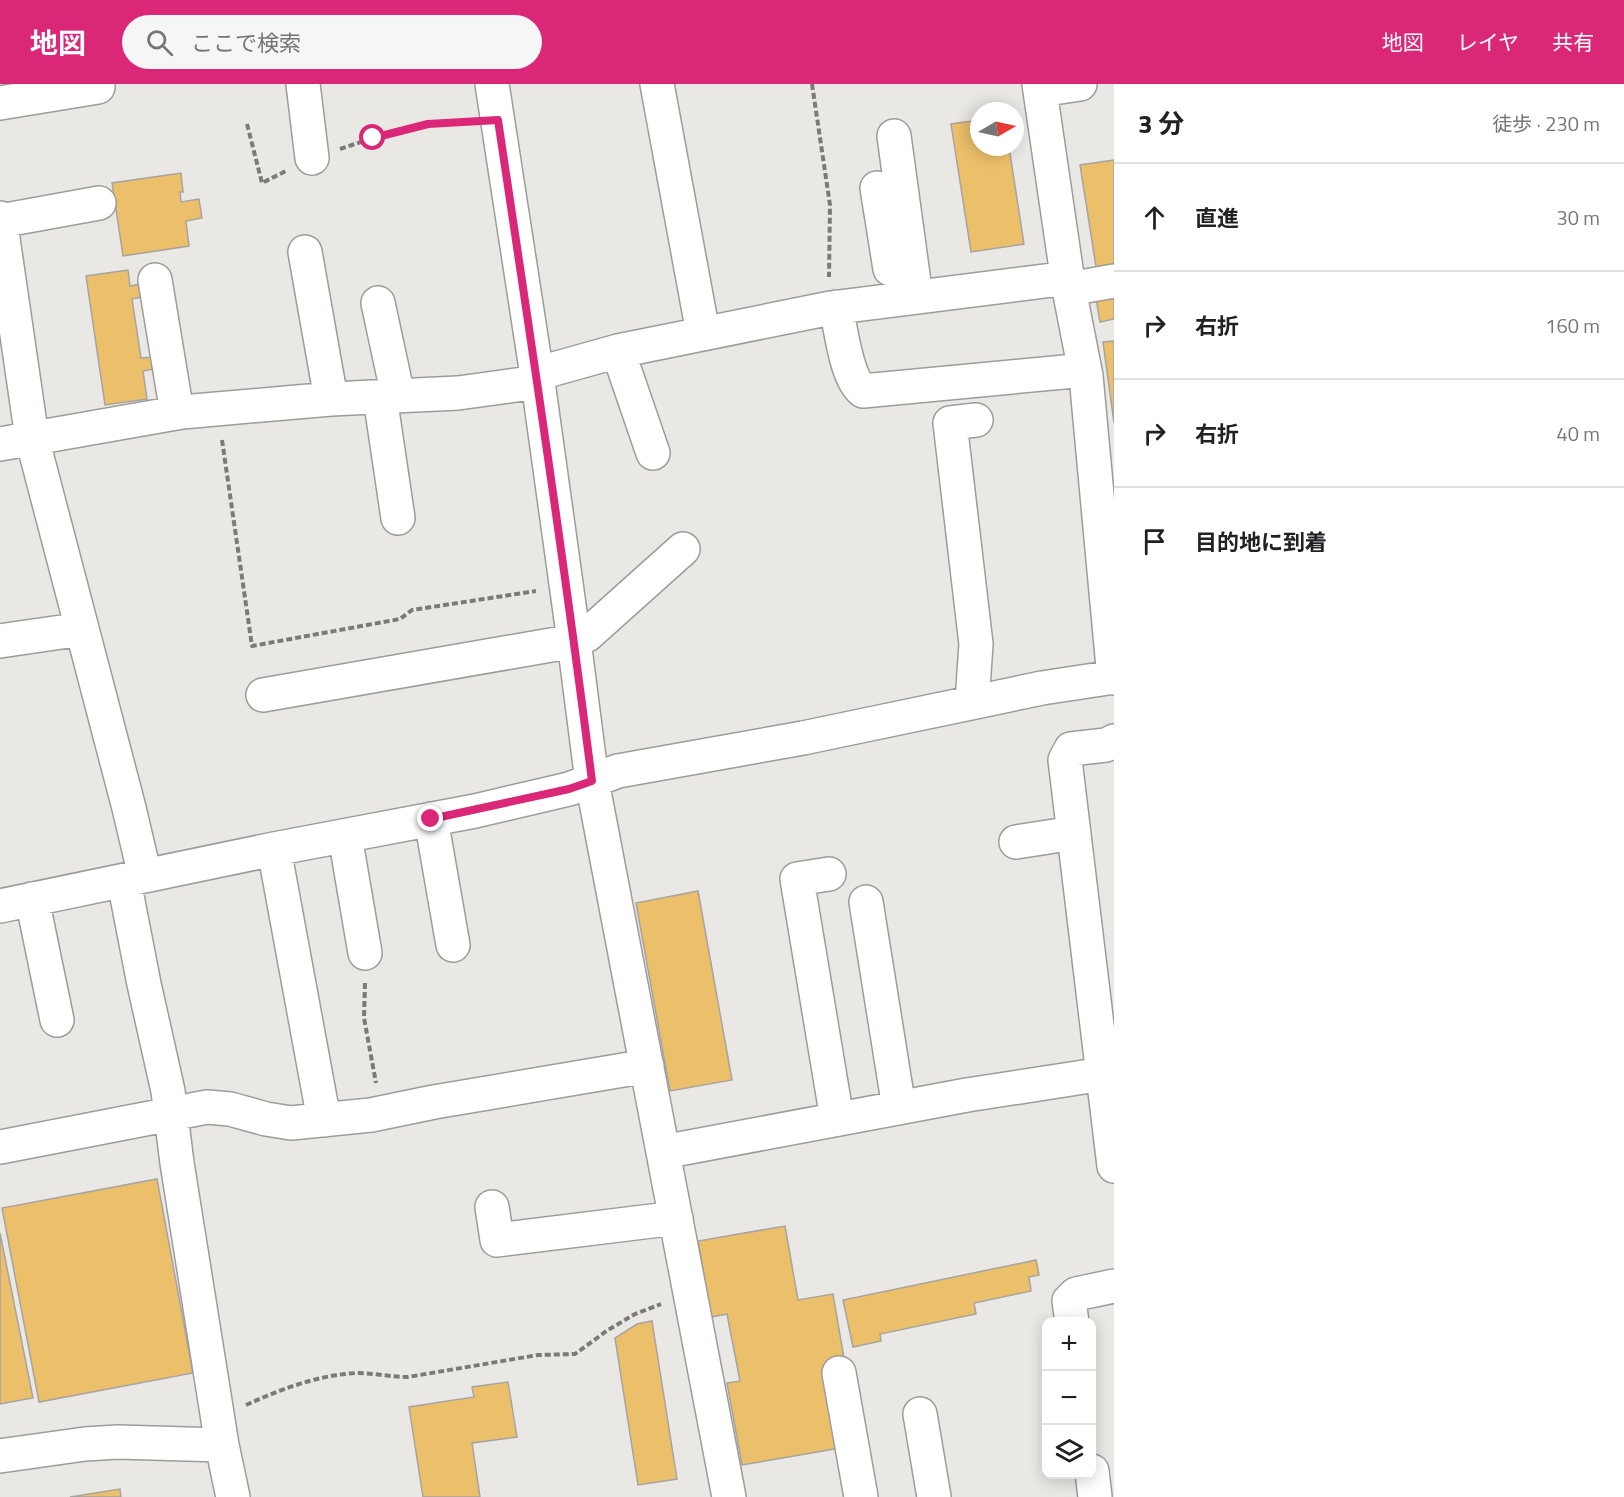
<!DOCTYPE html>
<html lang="ja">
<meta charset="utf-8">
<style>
:root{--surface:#fff;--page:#f6f6f6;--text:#202124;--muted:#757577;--line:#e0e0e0;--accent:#db2777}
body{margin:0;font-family:"Titillium Web","Noto Sans JP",sans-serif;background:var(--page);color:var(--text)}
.controls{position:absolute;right:18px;bottom:18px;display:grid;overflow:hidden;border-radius:12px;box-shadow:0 3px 15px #0003}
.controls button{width:54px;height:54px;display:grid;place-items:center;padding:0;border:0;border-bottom:2px solid var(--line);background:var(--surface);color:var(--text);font:30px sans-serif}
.compass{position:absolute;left:970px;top:18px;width:54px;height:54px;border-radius:50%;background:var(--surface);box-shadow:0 3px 15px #0003;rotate:81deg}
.stop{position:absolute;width:18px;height:18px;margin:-14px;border:4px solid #db2777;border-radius:50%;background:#fff}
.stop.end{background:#db2777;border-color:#fff;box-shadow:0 2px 6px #0008}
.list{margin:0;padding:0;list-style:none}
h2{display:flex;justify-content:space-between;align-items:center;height:78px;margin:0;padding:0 24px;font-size:26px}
h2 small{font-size:20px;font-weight:400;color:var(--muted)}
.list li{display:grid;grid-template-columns:39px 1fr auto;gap:18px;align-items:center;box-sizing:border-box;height:108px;padding:0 24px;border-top:2px solid var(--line)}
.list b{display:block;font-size:22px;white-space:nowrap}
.list em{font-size:20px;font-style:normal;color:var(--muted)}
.icon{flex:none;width:33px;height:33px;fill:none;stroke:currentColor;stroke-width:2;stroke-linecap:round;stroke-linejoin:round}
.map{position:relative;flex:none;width:1114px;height:1413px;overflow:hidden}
header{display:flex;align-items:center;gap:36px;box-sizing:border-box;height:84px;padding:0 30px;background:var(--accent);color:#fff}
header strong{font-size:28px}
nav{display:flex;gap:33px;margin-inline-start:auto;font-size:21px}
.search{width:420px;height:54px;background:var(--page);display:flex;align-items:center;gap:15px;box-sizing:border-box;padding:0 21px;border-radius:33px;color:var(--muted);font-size:22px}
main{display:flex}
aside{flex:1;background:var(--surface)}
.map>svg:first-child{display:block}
.building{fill:#ecbf6a;stroke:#a6a4a0;stroke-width:1.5}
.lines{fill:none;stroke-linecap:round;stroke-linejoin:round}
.minor-casing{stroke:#9e9c99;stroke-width:36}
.path{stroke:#7c7a78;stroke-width:4;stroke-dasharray:6 3;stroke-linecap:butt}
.minor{stroke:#fff;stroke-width:33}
.route{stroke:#db2777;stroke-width:8}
</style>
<header>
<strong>地図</strong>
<div class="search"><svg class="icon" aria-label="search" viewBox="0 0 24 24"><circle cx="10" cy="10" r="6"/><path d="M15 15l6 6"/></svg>ここで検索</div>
<nav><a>地図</a><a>レイヤ</a><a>共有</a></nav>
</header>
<main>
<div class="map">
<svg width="1114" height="1413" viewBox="0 0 1114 1413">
<rect width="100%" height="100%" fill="#eae8e4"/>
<path class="building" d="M979 36V63H1009L1024 160 971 168 951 40Z
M1114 76V186L1097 189 1080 81Z
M181 89 183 108H180L181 118 199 115 202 134 186 137 189 162 123 172 112 99Z
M128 186 130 202 141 200 143 213 132 215 141 274 152 273 154 285 143 287 147 315 105 321 86 192Z
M1114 205V235L1100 238 1095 208Z
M1114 257V339L1103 258Z
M698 807 732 996 670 1007 636 819Z
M157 1095 193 1289 39 1318 2 1124Z
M785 1142 798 1216 833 1210 845 1280 840 1364 742 1381 727 1299 740 1297 727 1230 711 1233 698 1157Z
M0 1149 33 1314 0 1320Z
M1036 1176 1039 1191 1029 1193 1031 1207 974 1219 976 1230 880 1250 881 1257 853 1263 843 1216Z
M652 1237 677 1395 638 1401 615 1254 637 1240Z
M508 1298 517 1353 472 1359 480 1413H423L409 1323 474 1313 472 1303Z
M120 1405 121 1413H70Z"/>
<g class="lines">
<g class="minor-casing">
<path id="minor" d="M303 0 312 74
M492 0 538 298 574 557 592 697 729 1413
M657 0 703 249
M1039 0 1069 205 1086 292 1114 594
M1040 6 1080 0
M0 19 98 3
M894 52 916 213
M877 104 890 185
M0 134 32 354 129 724 145 792
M0 137 99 119
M305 168 331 315
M155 196 177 329
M1069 205 1114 197
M378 219 398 312
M836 223C841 245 846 294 863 307L1085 286
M618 267 653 369
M536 290 618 267 831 224 1068 194
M380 313 398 434
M0 360 182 328 331 315 458 309 538 298
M0 557 82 545
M263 611 574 557 587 551 683 465
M972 618 976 560 950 339 976 336
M1114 657 1106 661 1071 665 1065 676 1114 1082
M431 735 453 861
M345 752 365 869
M1016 758 1074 749
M274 765 324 1036
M829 790 797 795 837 1035
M124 797 144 900 168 1007 177 1079 222 1361 233 1413
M32 815 57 936
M866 818 899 1024
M0 822 274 765 475 727 569 705 618 687 803 654 1042 604 1114 593
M0 1063 207 1023 230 1025 266 1035 291 1039 371 1031 434 1018 647 982
M663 1068 967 1011 1103 990
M492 1123 497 1156 676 1134
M1072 1238 1069 1217 1076 1210 1114 1202
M839 1289 861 1413
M920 1330 934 1413
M0 1372 85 1360 118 1358 222 1361
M1092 1387 1095 1413"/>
</g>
<path class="path" d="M812 0 830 121 829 193
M247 40 262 99 286 87
M340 65 373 54 428 40 467 38
M222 356 252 562 400 535 412 526 536 507
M365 899 364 934 376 999
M246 1321C281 1305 318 1291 357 1289 374 1289 391 1293 408 1293L538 1271 575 1270 608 1246 635 1230 661 1220"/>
<use href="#minor" class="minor"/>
</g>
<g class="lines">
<path class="route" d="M373 54 428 40 498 36C531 256 564 476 592 697L569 705 431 735"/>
</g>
</svg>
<div class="controls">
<button>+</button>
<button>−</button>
<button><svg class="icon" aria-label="layers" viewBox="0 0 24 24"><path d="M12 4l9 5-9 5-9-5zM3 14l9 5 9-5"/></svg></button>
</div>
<svg class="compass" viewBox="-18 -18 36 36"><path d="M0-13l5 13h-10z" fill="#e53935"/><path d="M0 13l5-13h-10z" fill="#757577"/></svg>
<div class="stop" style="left:373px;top:54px"></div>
<div class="stop end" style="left:431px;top:735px"></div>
</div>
<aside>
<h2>3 分<small>徒歩 · 230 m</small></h2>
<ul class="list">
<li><svg class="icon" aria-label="ahead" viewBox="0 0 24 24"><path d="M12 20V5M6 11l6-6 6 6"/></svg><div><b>直進</b></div><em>30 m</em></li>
<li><svg class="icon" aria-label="right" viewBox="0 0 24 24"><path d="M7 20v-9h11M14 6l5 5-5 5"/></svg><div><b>右折</b></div><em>160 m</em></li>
<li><svg class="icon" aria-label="right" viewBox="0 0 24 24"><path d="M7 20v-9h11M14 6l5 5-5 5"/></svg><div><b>右折</b></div><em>40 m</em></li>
<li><svg class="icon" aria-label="arrive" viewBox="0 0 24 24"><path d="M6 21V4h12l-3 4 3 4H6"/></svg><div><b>目的地に到着</b></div></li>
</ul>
</aside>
</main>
